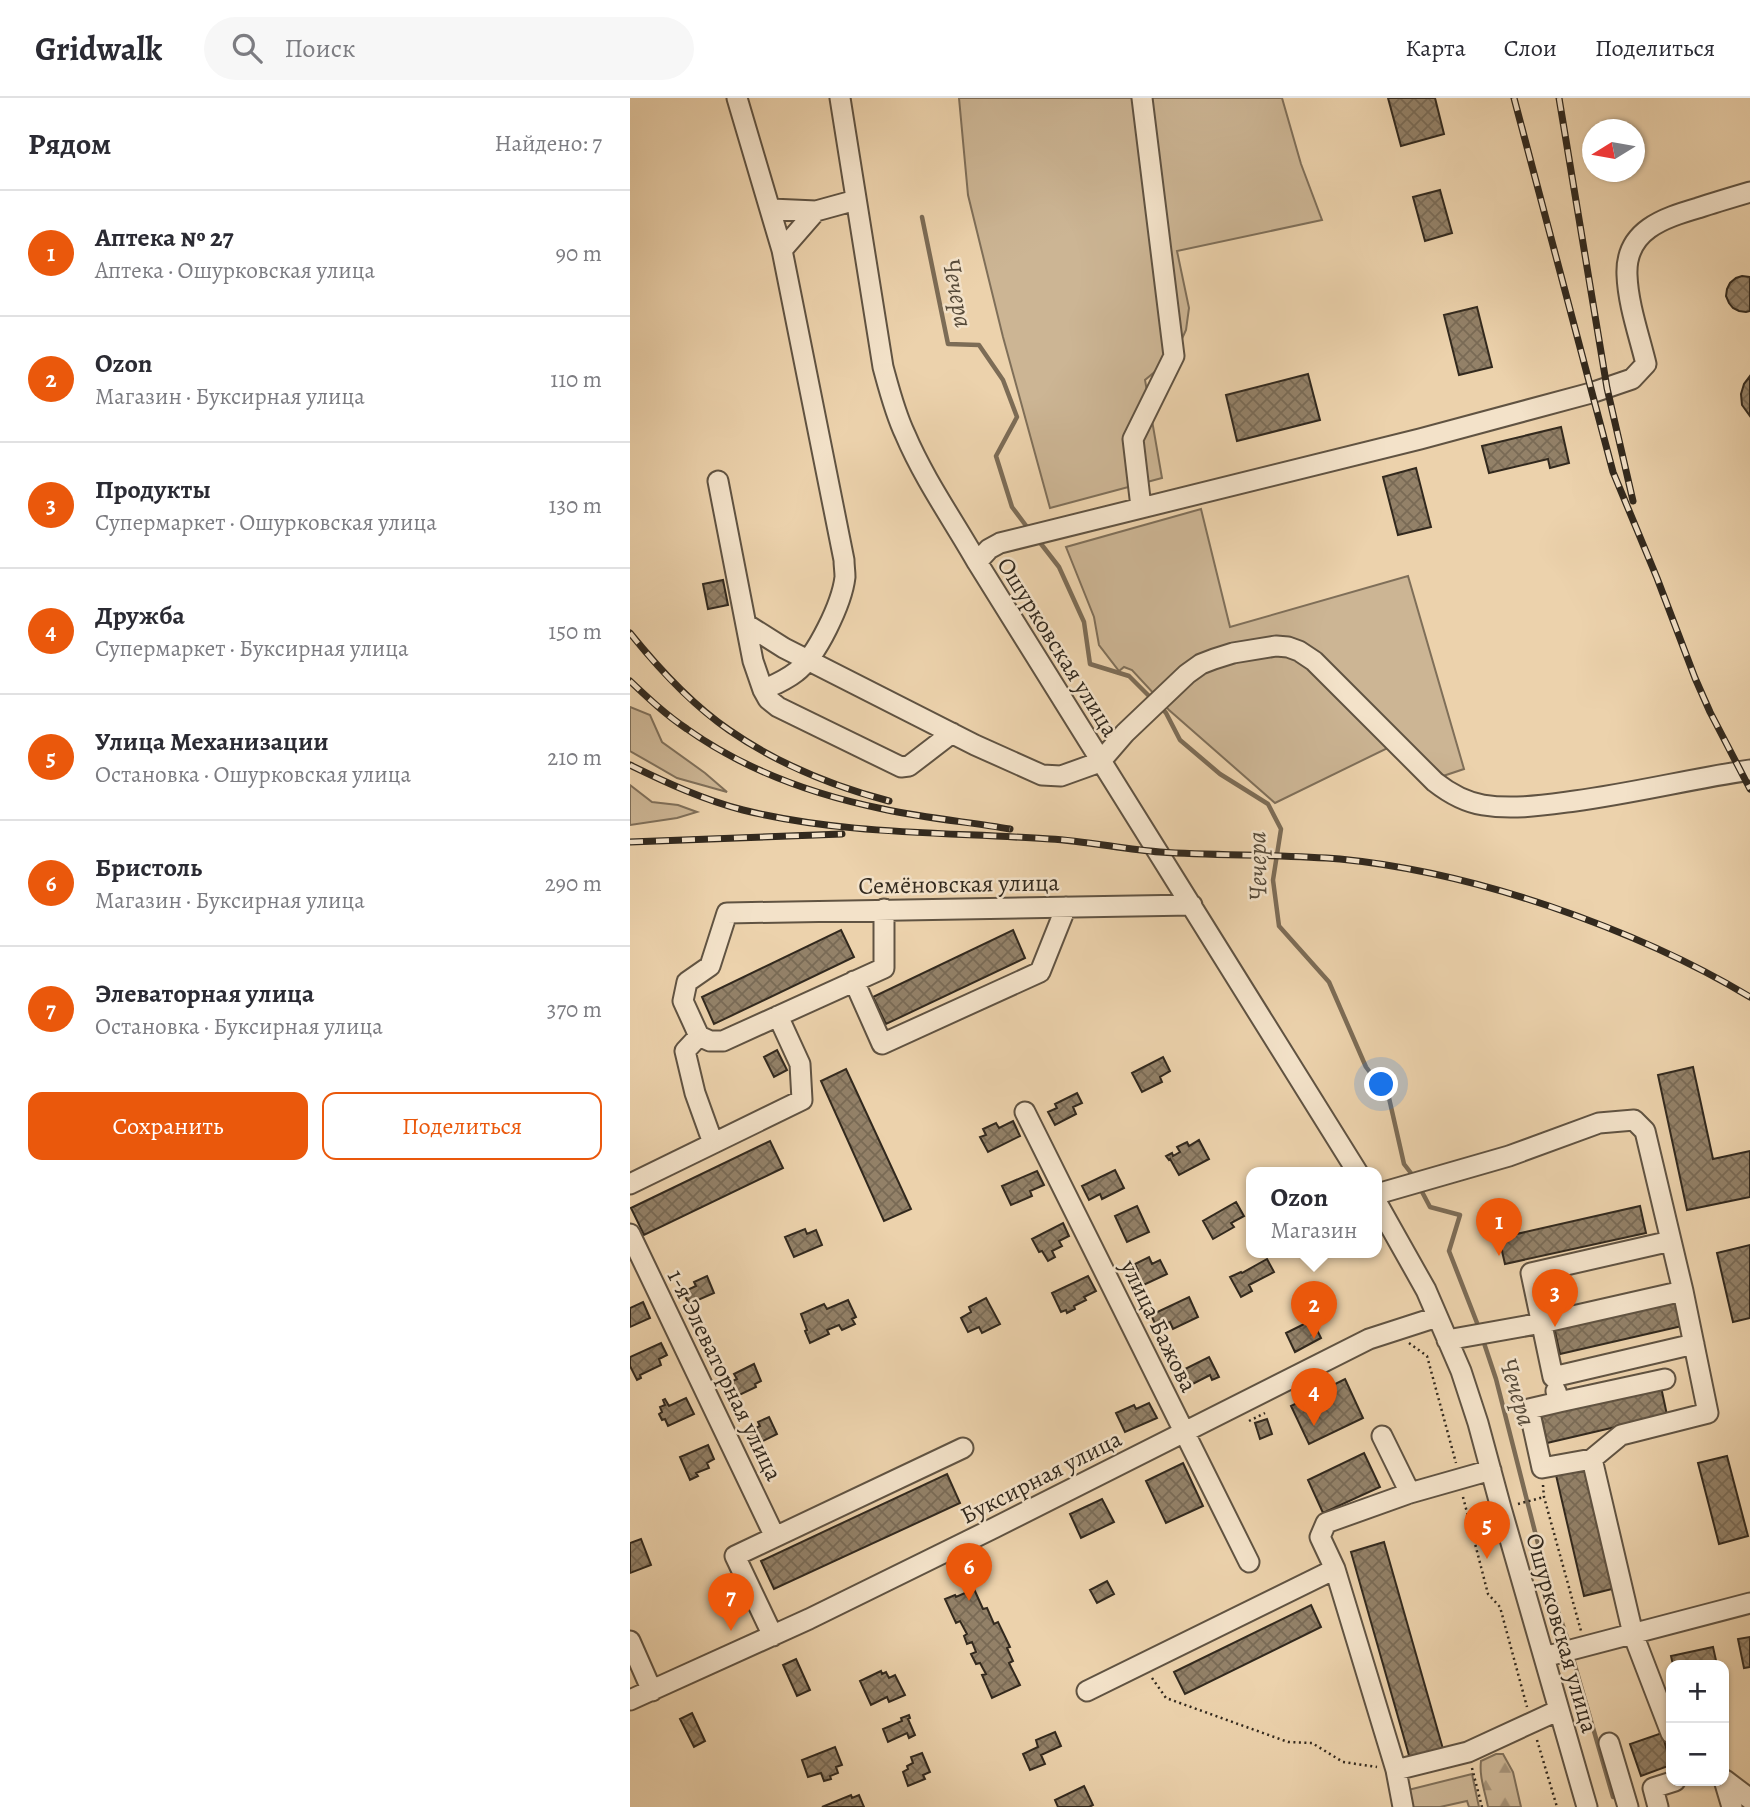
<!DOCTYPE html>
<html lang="ru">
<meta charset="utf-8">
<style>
:root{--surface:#fff;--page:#f7f7f7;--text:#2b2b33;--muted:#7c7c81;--line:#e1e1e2;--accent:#ea580c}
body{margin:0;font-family:Alegreya,serif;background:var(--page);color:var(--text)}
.controls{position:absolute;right:21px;bottom:21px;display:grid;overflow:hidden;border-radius:14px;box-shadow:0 2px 5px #0004}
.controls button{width:63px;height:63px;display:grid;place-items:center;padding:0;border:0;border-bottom:2px solid var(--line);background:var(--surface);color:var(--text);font:35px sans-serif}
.compass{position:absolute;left:952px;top:21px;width:63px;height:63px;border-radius:50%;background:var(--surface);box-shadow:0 2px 5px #0004;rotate:259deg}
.you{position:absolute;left:752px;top:987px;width:24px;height:24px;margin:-18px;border:5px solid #fff;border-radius:50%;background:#1a73e8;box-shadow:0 0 0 10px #1a73e833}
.badge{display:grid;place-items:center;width:46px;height:46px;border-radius:50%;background:var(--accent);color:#fff;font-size:23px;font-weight:700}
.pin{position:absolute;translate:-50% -58px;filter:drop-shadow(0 2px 4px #0008)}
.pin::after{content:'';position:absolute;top:37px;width:24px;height:21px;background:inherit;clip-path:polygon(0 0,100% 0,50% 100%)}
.popup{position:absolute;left:616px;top:1069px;width:136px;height:91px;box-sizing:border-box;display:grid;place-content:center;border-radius:14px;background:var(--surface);filter:drop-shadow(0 2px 5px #0005);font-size:23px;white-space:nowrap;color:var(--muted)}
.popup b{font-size:26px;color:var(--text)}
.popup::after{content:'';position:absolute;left:50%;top:100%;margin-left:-14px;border:14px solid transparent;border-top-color:var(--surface)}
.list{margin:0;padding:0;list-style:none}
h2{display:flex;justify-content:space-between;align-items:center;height:91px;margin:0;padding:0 28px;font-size:30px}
h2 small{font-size:23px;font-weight:400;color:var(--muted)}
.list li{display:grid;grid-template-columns:46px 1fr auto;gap:21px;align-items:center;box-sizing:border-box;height:126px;padding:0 28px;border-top:2px solid var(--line)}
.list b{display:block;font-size:26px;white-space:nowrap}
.list p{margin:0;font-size:23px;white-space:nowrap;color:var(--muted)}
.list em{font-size:23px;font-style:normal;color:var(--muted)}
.actions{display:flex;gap:14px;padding:21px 28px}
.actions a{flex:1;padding:16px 0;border:2px solid var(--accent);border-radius:14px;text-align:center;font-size:24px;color:var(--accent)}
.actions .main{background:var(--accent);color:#fff}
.icon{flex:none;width:38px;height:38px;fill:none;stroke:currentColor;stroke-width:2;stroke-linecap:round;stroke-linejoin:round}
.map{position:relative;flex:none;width:1120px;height:1709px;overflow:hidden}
header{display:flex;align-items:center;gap:42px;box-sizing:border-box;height:98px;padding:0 35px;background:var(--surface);border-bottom:2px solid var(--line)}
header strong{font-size:33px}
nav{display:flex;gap:38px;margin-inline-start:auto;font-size:24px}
.search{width:490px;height:63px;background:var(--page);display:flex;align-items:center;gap:18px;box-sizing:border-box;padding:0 24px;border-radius:38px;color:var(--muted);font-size:26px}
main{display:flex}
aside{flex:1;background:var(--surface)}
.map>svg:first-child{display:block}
.green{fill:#ccb594;stroke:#7f6f59;stroke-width:2}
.forest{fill:url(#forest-firs);stroke:#7f6f59;stroke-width:2}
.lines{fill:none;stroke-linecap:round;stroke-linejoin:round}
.stream{stroke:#7c6c56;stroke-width:4.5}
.building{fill:url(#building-cross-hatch);stroke:#32291e;stroke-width:2}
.minor-casing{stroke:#605342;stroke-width:23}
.path{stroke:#32291e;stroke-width:2.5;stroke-dasharray:2 3.5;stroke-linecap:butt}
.minor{stroke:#f3e2c9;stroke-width:19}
.rail-casing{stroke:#32291e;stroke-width:7}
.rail{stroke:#f3e2c9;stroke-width:4.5;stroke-dasharray:13;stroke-linecap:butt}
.labels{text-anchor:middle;stroke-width:5;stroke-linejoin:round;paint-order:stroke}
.street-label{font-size:24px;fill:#32291e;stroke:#f3e2c9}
.water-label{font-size:26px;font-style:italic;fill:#574b3a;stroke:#f3e2c9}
</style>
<header>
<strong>Gridwalk</strong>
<div class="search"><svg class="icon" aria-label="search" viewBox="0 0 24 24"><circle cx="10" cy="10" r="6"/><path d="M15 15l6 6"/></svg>Поиск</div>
<nav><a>Карта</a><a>Слои</a><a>Поделиться</a></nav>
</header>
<main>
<aside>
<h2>Рядом<small>Найдено: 7</small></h2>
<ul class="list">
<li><span class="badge">1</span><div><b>Аптека № 27</b><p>Аптека · Ошурковская улица</p></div><em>90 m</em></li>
<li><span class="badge">2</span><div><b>Ozon</b><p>Магазин · Буксирная улица</p></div><em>110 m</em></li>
<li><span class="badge">3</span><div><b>Продукты</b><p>Супермаркет · Ошурковская улица</p></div><em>130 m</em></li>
<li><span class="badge">4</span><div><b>Дружба</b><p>Супермаркет · Буксирная улица</p></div><em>150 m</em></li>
<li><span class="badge">5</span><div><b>Улица Механизации</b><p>Остановка · Ошурковская улица</p></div><em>210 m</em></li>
<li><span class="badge">6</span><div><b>Бристоль</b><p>Магазин · Буксирная улица</p></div><em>290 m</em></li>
<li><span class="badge">7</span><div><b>Элеваторная улица</b><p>Остановка · Буксирная улица</p></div><em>370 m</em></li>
</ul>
<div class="actions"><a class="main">Сохранить</a><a>Поделиться</a></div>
</aside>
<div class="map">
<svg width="1120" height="1709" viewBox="0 0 1120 1709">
<defs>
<pattern id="forest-firs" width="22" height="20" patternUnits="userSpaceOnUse" patternTransform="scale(1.75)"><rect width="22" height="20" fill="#ccb594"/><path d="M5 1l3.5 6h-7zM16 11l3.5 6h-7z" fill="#a69378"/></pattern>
<pattern id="building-cross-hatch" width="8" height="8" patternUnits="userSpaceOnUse" patternTransform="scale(1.75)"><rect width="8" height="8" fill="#938168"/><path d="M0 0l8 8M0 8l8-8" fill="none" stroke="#796a55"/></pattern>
</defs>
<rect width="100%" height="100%" fill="#ecd2ac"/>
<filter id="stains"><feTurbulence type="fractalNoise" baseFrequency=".00286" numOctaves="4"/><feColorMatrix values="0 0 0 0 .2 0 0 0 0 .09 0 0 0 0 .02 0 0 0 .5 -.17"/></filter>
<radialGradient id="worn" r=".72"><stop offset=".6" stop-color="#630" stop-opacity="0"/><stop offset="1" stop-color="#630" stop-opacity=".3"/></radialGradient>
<path class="green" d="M329 0H652L671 66 692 122 547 153 559 210 556 232 544 258 515 282 532 380 420 410 373 239 338 97Z
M571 411 600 529 778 478 834 671 813 678 776 641 645 705 539 612 502 572 494 569 489 573 469 547 464 519 436 449Z
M0 609 20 617 32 644 75 675 97 694 47 680 0 653Z
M0 687 22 704 48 707 67 714 47 720 0 727Z
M842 1676 849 1709H839L837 1703 810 1709H780L778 1692Z"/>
<path class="forest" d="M866 1656H873L883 1674 891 1709H858C855 1693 849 1679 851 1663Z"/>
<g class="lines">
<path class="stream" d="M292 119 318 246 349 247 373 282 387 319 366 358 382 409 400 433
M408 442 429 469 454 524 460 566 499 578 523 602
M530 608 536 615 550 642 590 676 638 706 651 731 643 782 649 828 699 884 736 969 759 1000 774 1066 784 1079
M790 1090 800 1109 830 1117 819 1153 849 1230
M853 1242 866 1281 916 1477 937 1540
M944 1564 983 1699"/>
</g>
<path class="building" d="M758 0H805L814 36 771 48Z
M810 92 822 135 795 143 783 99Z
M1112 178 1120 179V213L1116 214 1109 213 1103 210 1099 205 1096 198 1097 191 1100 185 1106 180Z
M847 209 862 269 829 277 814 217Z
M678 276 690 322 607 343 596 297Z
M1120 278V318L1112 307 1111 296 1114 286Z
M931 329 939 365 920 370 918 361 859 375 852 348Z
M786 370 801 429 768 437 753 379Z
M93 482 98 507 78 511 73 486Z
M211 832 224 859 84 926 72 899Z
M383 832 395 860 256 926 243 899Z
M147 952 157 972 144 979 134 959Z
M533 959 540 973 530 979 532 984 512 994 502 975Z
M1063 969 1083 1061 1120 1053V1099L1057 1112 1028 977Z
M216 971 281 1111 254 1123 191 983Z
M447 995 452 1005 443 1009 446 1016 425 1027 418 1014 427 1010 425 1006Z
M383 1023 390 1038 358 1054 350 1039 356 1037 353 1031 366 1025 369 1030Z
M569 1042 579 1061 549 1077 540 1061 539 1062 536 1058 542 1055 543 1058 550 1054 547 1049 557 1044 559 1048Z
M140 1043 153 1070 14 1137 1 1110Z
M485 1072 494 1090 472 1101 470 1096 459 1102 452 1088Z
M407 1073 414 1087 400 1093 402 1098 381 1107 372 1088Z
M606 1104 614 1118 601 1125 604 1129 583 1141 573 1123Z
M507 1108 519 1134 497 1144 485 1118Z
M1010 1108 1016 1135 875 1166 869 1140Z
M433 1125 439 1138 429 1143 432 1148 422 1153 425 1159 418 1163 412 1153 409 1154 402 1141Z
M175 1131 177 1136 186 1132 192 1147 164 1159 155 1139Z
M1120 1147V1220L1103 1224 1087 1155Z
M519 1159 522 1166 530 1162 537 1176 507 1190 500 1176 508 1173 505 1166Z
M637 1161 644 1174 619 1187 622 1193 611 1199 600 1179 611 1174 612 1175Z
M77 1178 84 1195 59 1206 53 1194 66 1188 64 1184Z
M458 1178 466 1193 454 1199 456 1202 444 1208 445 1211 437 1215 436 1212 431 1214 422 1195Z
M559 1199 568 1219 543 1231 540 1224 527 1230 521 1217Z
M356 1200 370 1226 352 1235 349 1229 338 1234 331 1220 341 1214 339 1209Z
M218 1202 226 1219 222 1221 225 1226 212 1232 209 1227 197 1232 199 1236 180 1245 175 1233 177 1232 171 1216 194 1206 197 1211Z
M1046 1202 1052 1228 930 1256 924 1229Z
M13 1204 20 1220 0 1229V1210Z
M682 1222 691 1240 665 1254 656 1235Z
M31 1245 37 1257 29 1261 31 1267 10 1277 11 1280 7 1282 0 1268V1259Z
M579 1259 589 1279 582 1282 580 1277 557 1289 549 1274Z
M124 1266 131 1283 125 1286 126 1289 103 1300 96 1286 107 1281 104 1276Z
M715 1281 733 1320 679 1346 661 1308Z
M1031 1289 1037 1317 917 1345 911 1317Z
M56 1300 64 1316 38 1328 35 1321 32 1322 29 1316 32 1314 30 1309 35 1307 33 1302 35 1301 39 1308Z
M519 1305 527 1320 495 1334 486 1315 504 1307 506 1311Z
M139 1319 147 1336 125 1347 118 1334 130 1328 128 1324Z
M637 1321 642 1336 630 1341 625 1325Z
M78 1347 84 1361 77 1365 79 1370 66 1375 68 1378 60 1382 50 1359Z
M734 1355 750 1389 693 1415 678 1382Z
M1097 1358 1118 1438 1089 1446 1068 1365Z
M553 1365 573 1408 536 1425 516 1383Z
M954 1371 982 1491 954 1498 926 1377Z
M317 1376 330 1405 144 1491 131 1463Z
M472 1401 484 1424 451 1440 440 1416Z
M11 1441 21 1467 0 1475V1445Z
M754 1444 813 1651 780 1661 721 1454Z
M477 1483 484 1496 467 1505 460 1492Z
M344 1491 353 1511 357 1510 364 1526 368 1524 380 1549 377 1550 383 1563 379 1565 390 1587 362 1600 352 1577 356 1576 350 1565 346 1566 341 1556 346 1554 342 1544 337 1546 334 1538 337 1536 330 1523 326 1525 315 1501 325 1497 326 1499Z
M681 1507 691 1529 555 1596 544 1574Z
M1120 1539V1569L1114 1570 1108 1541Z
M1083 1549 1087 1567H1043L1041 1558Z
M166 1561 180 1592 167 1598 153 1567Z
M251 1573 252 1576 256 1574 259 1580 265 1577 275 1597 259 1604 257 1599 241 1607 230 1583Z
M62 1615 75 1643 64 1649 50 1621Z
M279 1617 280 1620 278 1621 285 1637 279 1640 277 1635 258 1644 253 1631 272 1623 271 1620Z
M425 1634 431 1648 411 1657 415 1666 400 1672 393 1656 408 1649 406 1642Z
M1032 1635 1041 1667 1011 1678 1000 1646Z
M205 1649 212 1667 206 1669 208 1675 200 1678 201 1681 194 1683 191 1675 178 1679 172 1662Z
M292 1655 300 1674 293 1677 295 1681 278 1688 273 1674 278 1671 277 1668 283 1665 281 1659Z
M454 1688 463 1707 459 1709H428L425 1702Z
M221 1697 222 1700 229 1697 234 1709H192Z"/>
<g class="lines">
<g class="minor-casing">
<path id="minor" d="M107 0 152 152 214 462C214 468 215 473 215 479 212 505 187 558 166 574 156 582 144 587 133 592
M210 0 253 269C259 291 265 315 275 336 294 381 323 422 347 464L728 1075
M141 111 186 113 226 102
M152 152 186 113
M88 383 123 563 133 592 138 601 148 609 271 669 279 668 322 635
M511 409 503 341 544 258 512 0
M347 464 359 451 370 445 790 341 961 295 1002 281 1016 266C1009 237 998 206 997 177 995 132 1034 120 1068 110 1086 104 1103 99 1120 94
M116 526 154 550 345 647 412 677 431 678 470 664 495 635 557 576 571 566 584 561 603 555 646 548 658 549 669 553 684 563 805 684C819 695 835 704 853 707 883 712 914 707 945 703 1004 695 1061 681 1120 672
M254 811V870L93 943H80L69 938 53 903 57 884 80 868 97 815 562 807
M224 883 252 946 410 874 436 809
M69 938 55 953 65 995 83 1045
M395 1014 619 1464
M0 1086 172 1002 170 966 148 918
M747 1096 879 1058 969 1025 1004 1022 1015 1033 1053 1193 1078 1315 991 1337 962 1361 1003 1536 1041 1635
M747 1105 796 1192 831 1273 848 1325 871 1410 957 1709
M0 1136 145 1439
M1041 1143 901 1175 923 1279 1064 1246
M817 1242 912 1225 1053 1193
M926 1293 929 1304 1035 1281
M929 1304 899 1311 912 1370 962 1361
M752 1338 780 1395
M705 1471 690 1439 696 1425 780 1395 861 1372
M143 1538 105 1458 333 1350
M0 1543 22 1593
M914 1559 1120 1505
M457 1593 705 1471 766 1672 838 1654 929 1612
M0 1602 179 1521 364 1430 739 1241 807 1219
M979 1645 998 1709
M766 1672 773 1709
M1094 1682 1102 1709
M1095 1682 1120 1701
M1028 1709 1023 1690 1045 1683"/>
</g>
<path class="path" d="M779 1245 797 1258 826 1365
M619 1323 635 1315
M913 1387 914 1399 951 1533
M833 1399 858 1496 870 1509 897 1609
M888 1406 914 1399
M837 1418 854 1414
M522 1580 536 1600 658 1644 682 1645 713 1664 747 1669
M907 1642 927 1709
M842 1670 852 1709"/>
<use href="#minor" class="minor"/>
<g class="rail-casing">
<path id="rail" d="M884 0 983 374 1027 480 1065 580 1080 614 1120 691
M929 0 977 290 1003 403
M0 535C29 571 61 606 99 632 148 666 202 688 259 703
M0 583C18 600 36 617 57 631 115 672 184 697 253 711 295 720 338 724 380 731
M0 667C37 685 74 702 113 712 214 737 317 734 420 741 456 743 493 751 530 754 589 758 650 756 710 761 781 768 851 785 919 808 989 832 1057 861 1120 899
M0 744 212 736"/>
</g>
<use href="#rail" class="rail"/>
</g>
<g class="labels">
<g class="street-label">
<text transform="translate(428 549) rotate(58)" y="8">Ошурковская улица</text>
<text transform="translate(329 786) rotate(-1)" y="8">Семёновская улица</text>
<text transform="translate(529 1228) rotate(64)" y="8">улица Бажова</text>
<text transform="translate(95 1277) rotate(64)" y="8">1-я Элеваторная улица</text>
<text transform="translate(411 1379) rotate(-27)" y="8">Буксирная улица</text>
<text transform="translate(932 1535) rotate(74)" y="8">Ошурковская улица</text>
</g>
<g class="water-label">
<text transform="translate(328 195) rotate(79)" y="9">Чечера</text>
<text transform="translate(627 768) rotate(-91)" y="9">Чечера</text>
<text transform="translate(888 1294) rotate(73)" y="9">Чечера</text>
</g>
</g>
<rect width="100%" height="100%" filter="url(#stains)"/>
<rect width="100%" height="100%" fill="url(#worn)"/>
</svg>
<div class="controls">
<button>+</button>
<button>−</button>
</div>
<svg class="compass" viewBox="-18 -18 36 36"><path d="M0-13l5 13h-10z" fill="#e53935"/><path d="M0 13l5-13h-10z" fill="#7c7c81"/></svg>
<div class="you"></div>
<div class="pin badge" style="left:869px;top:1158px">1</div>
<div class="pin badge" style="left:684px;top:1241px">2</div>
<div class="popup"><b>Ozon</b>Магазин</div>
<div class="pin badge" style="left:925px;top:1229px">3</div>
<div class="pin badge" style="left:684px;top:1328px">4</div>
<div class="pin badge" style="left:857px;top:1461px">5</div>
<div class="pin badge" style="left:339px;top:1503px">6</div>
<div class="pin badge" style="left:101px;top:1533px">7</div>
</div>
</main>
